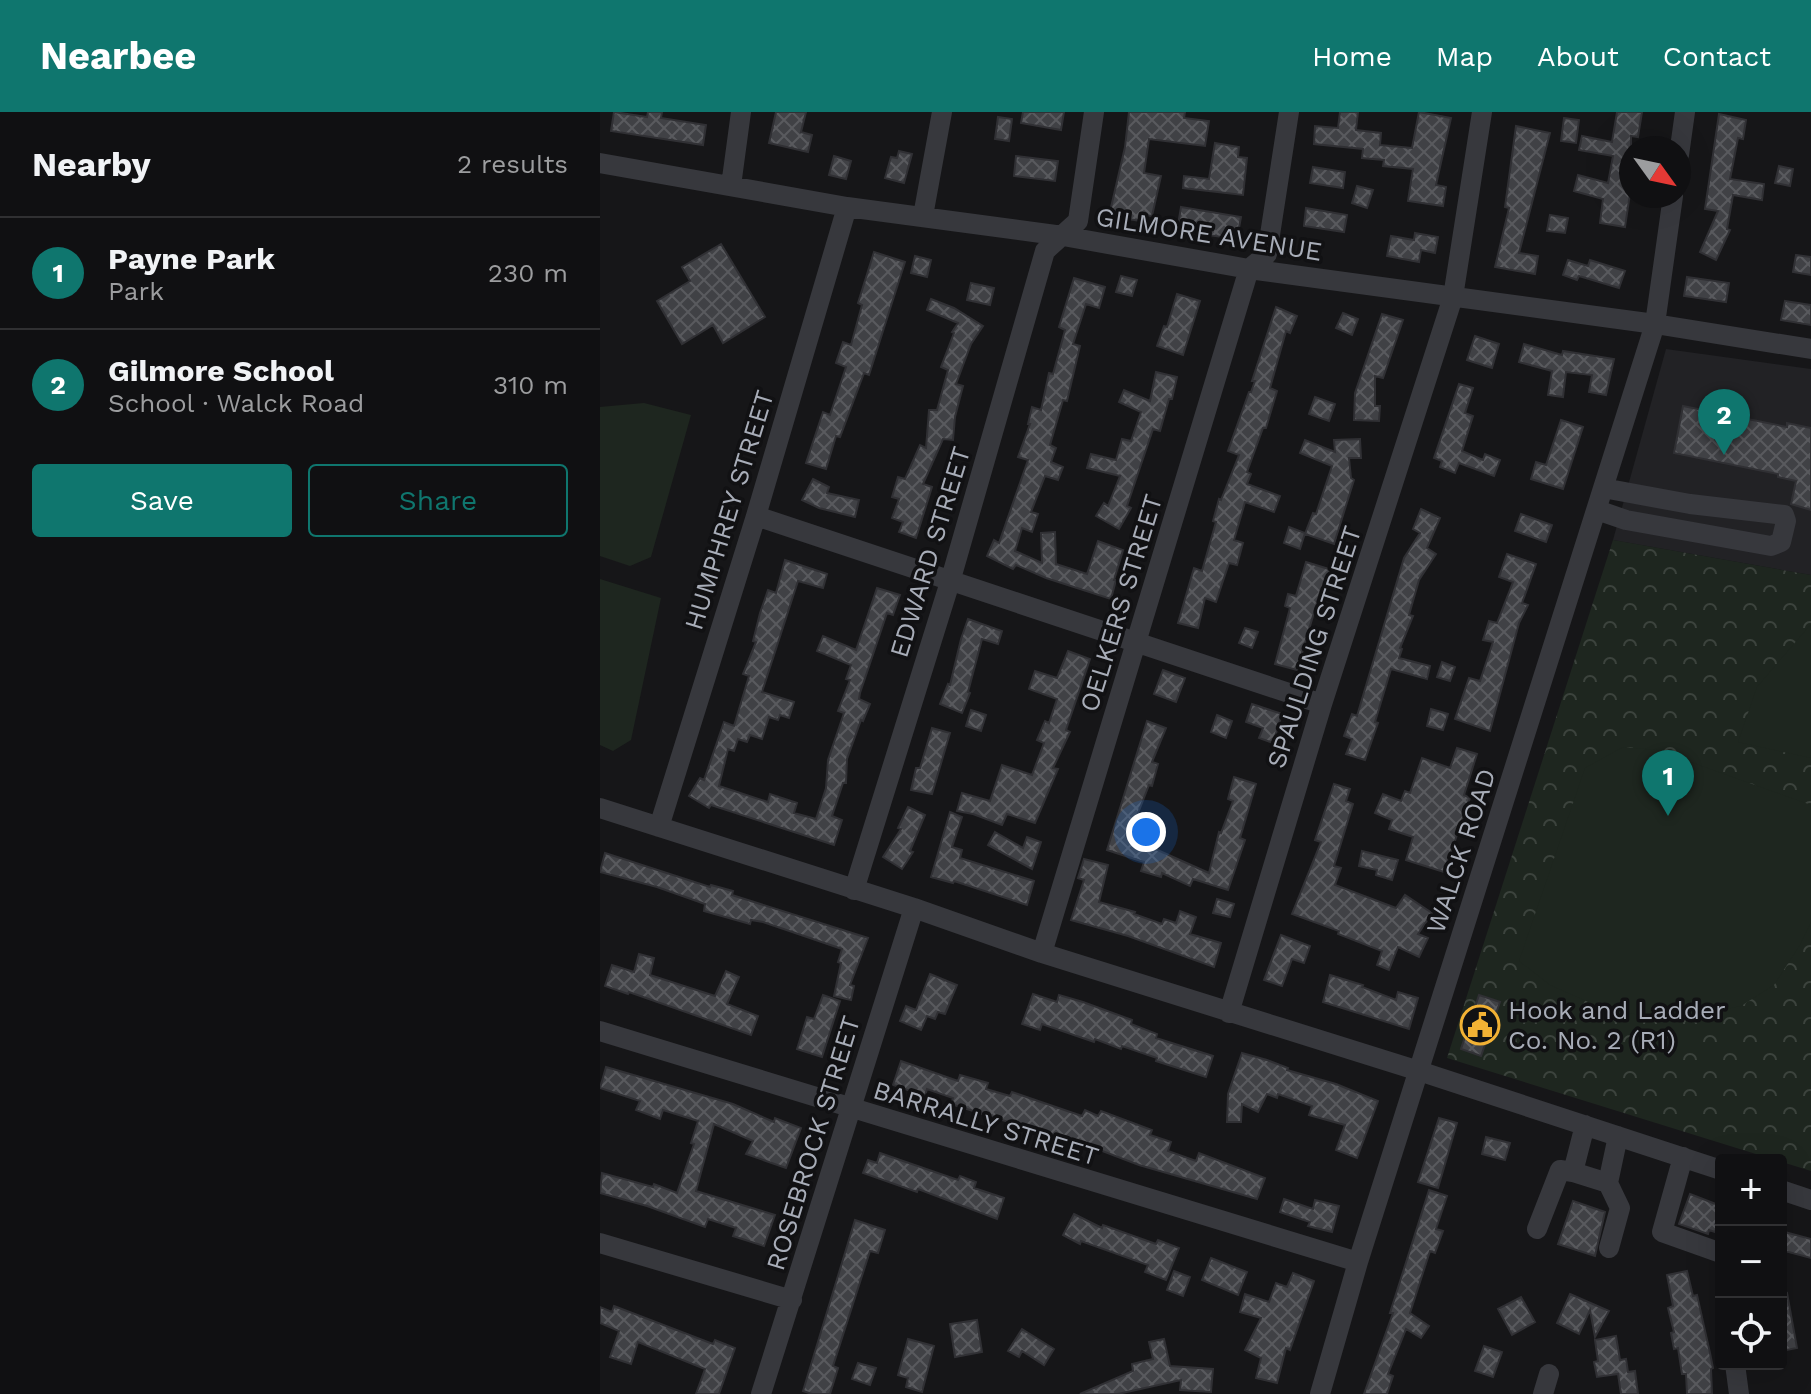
<!DOCTYPE html>
<meta charset="utf-8">
<style>
:root{--surface:#101012;--page:#1e1e20;--text:#f1f3f6;--muted:#9c9d9f;--line:#303032;--accent:#0f766e}
body{margin:0;font-family:"Work Sans",sans-serif;background:var(--page);color:var(--text)}
.controls{position:absolute;right:24px;bottom:24px;display:grid;overflow:hidden;border-radius:8px;box-shadow:0 8px 32px #0002}
.controls button{width:72px;height:72px;display:grid;place-items:center;padding:0;border:0;border-bottom:2px solid var(--line);background:var(--surface);color:var(--text);font:40px sans-serif}
.compass{position:absolute;left:1019px;top:24px;width:72px;height:72px;border-radius:50%;background:var(--surface);box-shadow:0 8px 32px #0002;rotate:123deg}
.you{position:absolute;left:546px;top:720px;width:28px;height:28px;margin:-20px;border:6px solid #fff;border-radius:50%;background:#1a73e8;box-shadow:0 0 0 12px #1a73e833}
.badge{display:grid;place-items:center;width:52px;height:52px;border-radius:50%;background:var(--accent);color:#fff;font-size:26px;font-weight:700}
.pin{position:absolute;translate:-50% -66px;filter:drop-shadow(0 2px 4px #0008)}
.pin::after{content:'';position:absolute;top:42px;width:28px;height:24px;background:inherit;clip-path:polygon(0 0,100% 0,50% 100%)}
.list{margin:0;padding:0;list-style:none}
h2{display:flex;justify-content:space-between;align-items:center;height:104px;margin:0;padding:0 32px;font-size:34px}
h2 small{font-size:26px;font-weight:400;color:var(--muted)}
.list li{display:grid;grid-template-columns:52px 1fr auto;gap:24px;align-items:center;box-sizing:border-box;height:112px;padding:0 32px;border-top:2px solid var(--line)}
.list b{display:block;font-size:30px;white-space:nowrap}
.list p{margin:0;font-size:26px;white-space:nowrap;color:var(--muted)}
.list em{font-size:26px;font-style:normal;color:var(--muted)}
.actions{display:flex;gap:16px;padding:24px 32px}
.actions a{flex:1;padding:18px 0;border:2px solid var(--accent);border-radius:8px;text-align:center;font-size:28px;color:var(--accent)}
.actions .main{background:var(--accent);color:#fff}
.icon{flex:none;width:44px;height:44px;fill:none;stroke:currentColor;stroke-width:2;stroke-linecap:round;stroke-linejoin:round}
.map{position:relative;flex:none;width:1211px;height:1282px;overflow:hidden}
header{display:flex;align-items:center;gap:48px;box-sizing:border-box;height:112px;padding:0 40px;background:var(--accent);color:#fff}
header strong{font-size:38px}
nav{display:flex;gap:44px;margin-inline-start:auto;font-size:28px}
main{display:flex}
aside{flex:1;background:var(--surface)}
.map>svg:first-child{display:block}
.built{fill:#222225}
.park{fill:url(#park-crowns)}
.pitch{fill:#1e261f}
.building{fill:url(#building-cross-hatch);stroke:#303034;stroke-width:2}
.lines{fill:none;stroke-linecap:round;stroke-linejoin:round}
.minor{stroke:#37383d;stroke-width:20}
.labels{text-anchor:middle;stroke-width:7;stroke-linejoin:round;paint-order:stroke}
.street-label{font-size:26px;fill:#a8adb8;stroke:#111113}
.poi-label{font-size:26px;fill:#a8adb8;stroke:#111113;text-anchor:start}
</style>
<header>
<strong>Nearbee</strong>
<nav><a>Home</a><a>Map</a><a>About</a><a>Contact</a></nav>
</header>
<main>
<aside>
<h2>Nearby<small>2 results</small></h2>
<ul class="list">
<li><span class="badge">1</span><div><b>Payne Park</b><p>Park</p></div><em>230 m</em></li>
<li><span class="badge">2</span><div><b>Gilmore School</b><p>School · Walck Road</p></div><em>310 m</em></li>
</ul>
<div class="actions"><a class="main">Save</a><a>Share</a></div>
</aside>
<div class="map">
<svg width="1211" height="1282" viewBox="0 0 1211 1282">
<defs>
<pattern id="park-crowns" width="20" height="18" patternUnits="userSpaceOnUse" patternTransform="scale(2)"><rect width="20" height="18" fill="#1e261f"/><path d="M2 6a3 3 0 1 1 6 0M12 15a3 3 0 1 1 6 0" fill="none" stroke="#3c433d"/></pattern>
<pattern id="building-cross-hatch" width="8" height="8" patternUnits="userSpaceOnUse" patternTransform="scale(2)"><rect width="8" height="8" fill="#404145"/><path d="M0 0l8 8M0 8l8-8" fill="none" stroke="#595a5e"/></pattern>
</defs>
<rect width="100%" height="100%" fill="#161618"/>
<path class="built" d="M1066 237 1211 257V463L1013 428Z"/>
<path class="park" d="M1013 428 1211 463V1059L847 946Z"/>
<path class="pitch" d="M44 291 91 303 51 445 30 454 0 444V295Z
M0 467 61 486 31 628 13 639 0 633Z
M1211 512V646L1138 630 1157 575Z
M1023 635 1057 638 1211 693V810L1200 833 1174 873 1141 894 1080 906 1011 900 950 873 919 849 985 656Z"/>
<path class="building" d="M14 0 47 5 48 0H62L61 6 106 13 103 33 11 19Z
M176 0H206L201 20 212 23 208 40 169 31Z
M423 0H464L461 18 421 11Z
M529 0H585L584 6 609 9 605 34 549 27 544 61 561 64 552 104 542 103 541 109 509 104 525 35Z
M740 0H758L756 18 781 21 780 33 812 36 819 0 851 6 836 73 846 75 843 94 808 89 813 57 783 54 784 48 762 46 763 37 714 32 715 14 738 16Z
M1017 0H1042L1038 25 1031 24V75L1025 115 1000 111 1003 87 974 79 978 63 1008 71 1013 44 979 38 982 24 1012 30Z
M1119 2 1146 8 1143 27 1138 26 1130 67 1164 72 1162 88 1133 83 1127 117 1130 118 1116 148 1100 140 1118 99 1105 97Z
M398 5 412 7 409 29 395 27Z
M964 6 979 8 976 31 961 29Z
M916 14 950 21 919 141 938 144 935 162 895 155 909 96 905 95Z
M615 31 639 35 638 45 647 46 643 83 583 76 584 64 609 67Z
M299 39 312 42 304 71 285 66 291 45 297 46Z
M234 44 251 49 246 67 229 63Z
M416 44 458 49 455 69 414 64Z
M1179 54 1193 57 1190 74 1175 71Z
M713 55 745 60 743 76 710 71Z
M757 74 773 78 767 96 752 91Z
M581 95 641 105 637 127 577 119Z
M706 96 747 103 744 120 704 114Z
M950 103 968 106 965 121 947 119Z
M815 121 838 125 835 141 821 138 819 150 787 144 791 124 814 128Z
M121 132 165 205 123 231 113 213 82 232 57 189 90 169 82 155Z
M274 140 305 150 269 263 264 261 240 325 236 324 226 357 206 351 223 300 230 303 246 255 236 251 243 230 251 233 262 193 258 191Z
M1196 143 1211 145V163L1193 160Z
M315 144 331 148 327 165 311 161Z
M968 148 988 154 990 148 1025 159 1019 176 979 164 977 168 963 163Z
M521 164 537 168 532 184 516 180Z
M1087 165 1129 171 1126 190 1084 184Z
M474 166 505 175 499 196 486 192 473 232 480 234 467 289 463 288 450 333 456 336 451 350 463 355 458 368 445 364 431 400 438 402 432 420 422 416 415 439 442 451 441 421 455 420 456 452 487 462 498 429 523 438 514 468H516L511 487 446 466 416 453 413 457 387 444 394 428 399 431 428 348 418 345 430 312H428L432 295 441 298 449 261 453 262 465 218 459 215Z
M371 171 394 176 390 193 367 188Z
M577 182 600 189 583 243 557 234 564 214 567 215Z
M331 187 354 196 383 214 371 232 356 272 363 274 355 305 353 328 343 327 323 372 332 375 316 426 299 420 303 410 292 406 299 387 292 385 298 365 305 367 320 333 326 336 329 298H337L348 258 341 255 354 221 352 220 358 211 327 198Z
M1185 189 1211 193V213L1181 208Z
M676 195 697 204 690 221 686 219 670 276 677 279 666 316H663L647 360 651 362 647 372 680 384 674 400 645 390 634 428 643 431 637 453 629 451 616 490 605 486 598 516 578 511 594 456 602 459 616 410 613 409 619 387 621 388 639 343 628 339 649 280H651L655 269H652Z
M743 201 758 207 752 223 736 216Z
M782 202 803 208 783 266 775 264V294H780L779 309 754 308 755 281Z
M875 224 899 232 892 256 867 248Z
M924 232 962 243 963 239 1014 247 1006 283 989 280 992 263 966 260 963 285 948 283 952 259 919 250Z
M556 260 577 265 572 287H569L560 319 553 317 527 394 531 396 519 417 496 404 504 391 508 394 520 364 487 356 491 342 516 348 522 327 531 329 541 300 519 290 524 278 550 289Z
M859 272 873 276 865 301 873 304 862 339 883 348 885 342 900 348 894 364 859 351 855 361 840 355 842 349 834 346Z
M715 285 735 292 729 309 709 302Z
M1083 294 1187 315V311L1211 316V398L1191 392 1196 369 1178 365V362L1074 341Z
M961 308 983 315 963 377 931 367 936 350 946 353Z
M760 327 761 346H749L751 366 754 368 734 432 705 422 713 401 716 402 732 354 700 341 705 328 735 340 734 328Z
M213 367 229 375 227 381 259 388 255 405 219 396 202 388Z
M821 397 840 406 827 436 836 442 819 468 809 503 813 504 800 536 802 537 799 546 830 554 827 567 791 557 775 610 778 611 765 648 746 642 752 627 744 624 752 602 757 604 804 446 820 421 813 417Z
M921 402 952 413 946 430 915 419Z
M689 415 705 421 700 437 684 431Z
M907 442 936 452 922 491 928 493 919 511 890 619 855 607 869 566 880 569 893 530 883 528 889 509 897 511 913 470 899 465Z
M185 448 227 462 223 476 198 469 162 580 194 590 189 606 180 603 178 608 169 605 162 627 150 623 147 630 138 627 134 639 128 637 119 674 168 690 170 682 197 691 194 701 216 707 226 676 228 648 244 601 238 599 250 568 246 567 251 553 217 539 223 524 256 538 277 476 300 483 293 503 287 501 260 581 259 587 270 592 263 609 261 608 247 647 246 671H243L232 704 242 708 234 733 111 693 109 696 89 684 100 666 104 668 124 610 134 614 149 564 143 562 156 530 153 529 160 501 168 478 176 481Z
M706 450 732 458 725 479 721 477 697 558 675 552 690 496 685 494 688 482 696 484Z
M368 507 402 519 398 532 382 527 368 580 370 581 362 601 340 592 348 572 350 573 361 527Z
M645 516 658 520 652 536 639 531Z
M468 539 490 547 466 618 470 620 453 656 458 657 435 711 407 702 402 713 373 702 357 699 362 681 390 689 402 653 432 663 444 631 437 628 445 609 449 611 457 587 429 577 435 559 457 566Z
M842 550 855 555 850 569 837 565Z
M563 558 585 566 576 590 554 582Z
M652 592 682 602 673 631 659 626 663 616 646 610Z
M831 597 848 602 843 618 827 614Z
M371 598 386 603 381 619 366 614Z
M617 603 632 609 626 626 611 620Z
M547 609 566 616 552 650 558 652 552 674 549 673 533 714 530 713 526 724 609 761 619 720 621 721 633 689 628 687 634 665 656 672 640 726 645 728 628 778 593 767 590 774 562 761 561 765 541 759 544 750 507 738Z
M332 616 350 621 332 682 311 678 316 656H320Z
M857 636 877 642 864 683 870 686 844 760 806 748 813 725 789 717 792 708 775 701 783 682 801 689 805 679 810 681 822 646 850 656Z
M734 672 750 677 746 689 753 692 734 754 741 756 735 773 796 796 805 783 832 801 818 822 828 826 819 845 798 835 789 858 777 853 782 839 738 822 739 819 692 802 721 730 715 728Z
M308 695 325 703 310 739 313 740 302 757 283 745 301 717 298 716Z
M350 700 362 705 352 735 362 738 360 746 434 769 427 793 354 769 353 771 331 765Z
M395 720 423 736 427 725 441 730 432 757 388 733Z
M762 739 798 748 792 768 776 763 777 758 759 754Z
M5 741 110 775 111 773 133 779 132 783 268 826 250 873 254 874 251 888 234 884 241 851 238 850 242 837 163 810 151 808 150 812 104 799 105 792 57 775 0 760Z
M484 747 508 753 499 790 535 800 534 802 562 812 564 807 576 811 580 799 596 805 590 822 621 831 614 855 528 824 471 808 484 768 478 766Z
M617 787 634 792 630 805 613 801Z
M681 823 710 834 704 851 692 847 682 874 664 868Z
M39 842 54 846 50 863 115 884 126 859 139 865 127 892 158 904 151 923 29 880 28 882 5 874 12 853 34 860Z
M330 862 357 873 345 902 338 900 335 907 327 904 321 918 300 909 306 894 316 898Z
M730 863 763 873 762 875 796 888 798 880 818 886 809 917 723 890Z
M433 882 457 890 459 883 483 890 532 908 531 912 557 922 556 926 613 944 606 965 556 949 557 946 522 934 521 937 495 927 494 930 442 912 440 918 422 912Z
M223 883 240 889 222 945 197 937 207 905 214 907Z
M879 883 900 890 881 944 861 937Z
M642 941 667 948 688 956 687 958 736 972 778 989 757 1046 736 1038 745 1013 709 1003 712 994 678 982 677 986 667 982 658 1000 642 992 641 1010H627L628 982Z
M301 949 358 969 360 963 388 971 386 977 410 984 412 980 482 1004 485 998 498 1004 501 999 552 1018 550 1023 571 1030 568 1039 596 1049 599 1041 665 1066 657 1087 539 1053 492 1035 491 1038 457 1022 456 1025 351 992 353 986 327 977 325 984 293 973Z
M6 955 133 992 174 1010 175 1006 201 1016 186 1056 146 1042 153 1029 114 1012 96 1079 175 1103 164 1134 133 1124 136 1116 108 1107 105 1115 47 1094 0 1081 2 1061 53 1075 54 1072 77 1081 94 1032 91 1031 98 1009 63 998 60 1007 36 998 40 989 0 976Z
M839 1006 857 1011 838 1076 818 1070Z
M886 1025 910 1031 905 1048 882 1042Z
M280 1041 358 1068 360 1064 376 1070 374 1076 404 1086 397 1107 318 1077 317 1080 263 1061 268 1048 277 1051Z
M829 1078 847 1084 836 1117 843 1119 835 1141 830 1139 810 1201 829 1214 821 1226 806 1217 788 1262 793 1264 787 1282H764L793 1201H790Z
M1090 1082 1121 1094V1104L1115 1120 1109 1118 1108 1122 1079 1112Z
M684 1087 713 1097 715 1088 739 1094 732 1120 708 1114 710 1110 680 1100Z
M973 1089 1005 1100 995 1144 958 1132Z
M474 1102 502 1116 503 1113 556 1132 558 1128 579 1136 566 1168 545 1160 548 1153 481 1129 480 1132 463 1123Z
M255 1108 285 1118 278 1141 270 1139 233 1254 238 1256 230 1282H212L203 1279Z
M1181 1119 1211 1127V1146L1181 1138Z
M611 1146 647 1160 638 1183 602 1168Z
M574 1159 590 1165 583 1184 567 1178Z
M1087 1159 1093 1184 1097 1183 1110 1241 1113 1256 1111 1257 1112 1282H1087L1086 1262H1082L1078 1236 1074 1237 1071 1221 1074 1220 1068 1196 1073 1194 1067 1163Z
M693 1161 714 1169 690 1238 686 1236 677 1271 656 1266 661 1246 645 1238 661 1206 640 1200 645 1182 669 1190 676 1171 687 1175Z
M1187 1181 1197 1236 1181 1239V1182Z
M970 1182 1009 1199 995 1225 990 1198 979 1222 957 1211Z
M921 1185 935 1210 912 1223 898 1197Z
M14 1194 113 1232 115 1228 135 1236 119 1282H96L105 1257 38 1230 31 1252 10 1245 19 1219 0 1211V1195L12 1200Z
M377 1208 382 1240 355 1245 350 1212Z
M422 1217 454 1237 444 1253 422 1239 419 1245 408 1239Z
M1016 1224 1020 1248 1026 1247 1028 1260 1035 1259 1038 1282H1021L1018 1262 997 1265 994 1250 998 1249 995 1228Z
M308 1227 334 1234 322 1280 306 1275 308 1266 298 1263Z
M564 1227 570 1254 613 1257 611 1280 580 1278 581 1268 518 1282H480L533 1259 532 1252 553 1247 549 1230Z
M884 1234 902 1240 893 1265 875 1259Z
M258 1251 276 1256 270 1273 252 1267Z"/>
<g class="lines">
<path class="minor" d="M1079 43 1085 0
M0 51 247 95 463 124 649 157 1055 212 1211 237
M131 74 141 0
M323 104 342 0
M997 398 1026 408 1171 434 1181 430 1186 409 1184 403 1090 392 1003 376
M156 404 722 592
M0 696 314 796 442 841 819 959 1121 1058
M59 715 156 404 247 95
M254 778 350 470 445 139 478 109 494 0
M442 841 649 157 667 142 689 0
M629 901 722 592 853 185 882 0
M0 919 758 1150
M985 1013 973 1060 1008 1071 1018 1024
M1083 1045 1062 1120 1121 1141
M1008 1071 1020 1096 1009 1136
M1181 1078 1211 1088
M937 1117 960 1058 973 1060
M0 1131 192 1188
M1135 1252 1139 1282
M161 1282 314 796
M720 1282 758 1150 1055 212 1073 84
M943 1282 949 1262"/>
</g>
<defs>
<g id="civic-ring" transform="scale(2)"><circle r="9.5" fill="#111113" stroke="#f2b134" stroke-width="1.5"/><path d="M-.6-6.5H3V-4.5H.6V-3L4-1V1h2V6H-6V1h2V-1L-.6-3ZM-1.2 2.5V6h2.4V2.5Z" fill="#f2b134"/></g>
</defs>
<g fill-rule="evenodd">
<use href="#civic-ring" x="880" y="913"/>
</g>
<g class="labels">
<g class="street-label">
<text transform="translate(609 122) rotate(9)" y="9">GILMORE AVENUE</text>
<text transform="translate(129 398) rotate(-73)" y="9">HUMPHREY STREET</text>
<text transform="translate(330 440) rotate(-73)" y="9">EDWARD STREET</text>
<text transform="translate(521 491) rotate(-73)" y="9">OELKERS STREET</text>
<text transform="translate(714 535) rotate(-72)" y="9">SPAULDING STREET</text>
<text transform="translate(861 739) rotate(-72)" y="9">WALCK ROAD</text>
<text transform="translate(386 1011) rotate(17)" y="9">BARRALLY STREET</text>
<text transform="translate(213 1031) rotate(-73)" y="9">ROSEBROCK STREET</text>
</g>
<g class="poi-label">
<text x="908" y="907">Hook and Ladder<tspan x="908" dy="30">Co. No. 2 (R1)</tspan></text>
</g>
</g>
</svg>
<div class="controls">
<button>+</button>
<button>−</button>
<button><svg class="icon" aria-label="locate" viewBox="0 0 24 24"><circle cx="12" cy="12" r="6"/><path d="M12 2v4M12 18v4M2 12h4M18 12h4"/></svg></button>
</div>
<svg class="compass" viewBox="-18 -18 36 36"><path d="M0-13l5 13h-10z" fill="#e53935"/><path d="M0 13l5-13h-10z" fill="#9c9d9f"/></svg>
<div class="you"></div>
<div class="pin badge" style="left:1068px;top:704px">1</div>
<div class="pin badge" style="left:1124px;top:343px">2</div>
</div>
</main>
